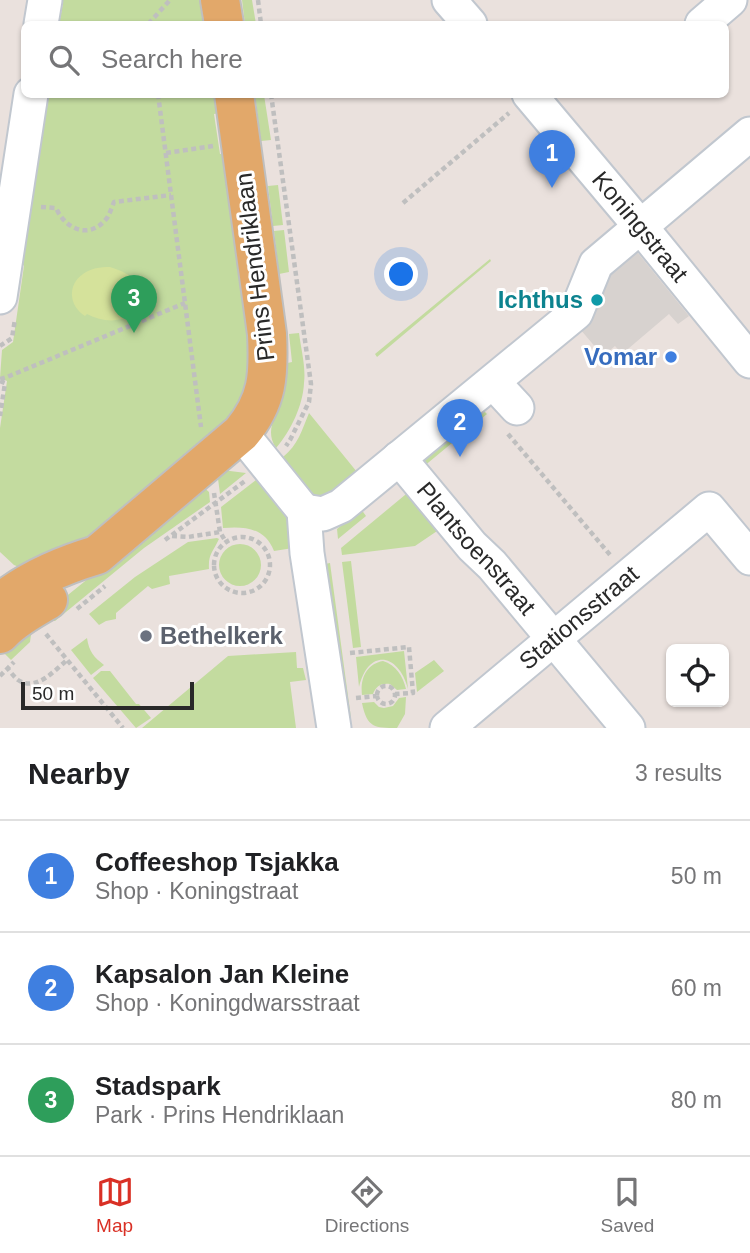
<!DOCTYPE html>
<meta charset="utf-8">
<style>
:root{--surface:#fff;--page:#f2f2f2;--text:#202124;--muted:#757577;--line:#e0e0e0;--accent:#d93025}
body{margin:0;font-family:Helvetica,sans-serif;background:var(--page);color:var(--text)}
.controls{position:absolute;right:21px;bottom:21px;display:grid;overflow:hidden;border-radius:10px;box-shadow:0 2px 5px #0004}
.controls button{width:63px;height:63px;display:grid;place-items:center;padding:0;border:0;border-bottom:2px solid var(--line);background:var(--surface);color:var(--text);font:35px sans-serif}
.scale{position:absolute;left:21px;bottom:18px;width:173px;box-sizing:border-box;padding-left:7px;border:4px solid #292929;border-top:0;font-size:19px;line-height:24px;white-space:nowrap;color:#292929;-webkit-text-stroke:5px #fff;paint-order:stroke}
.you{position:absolute;left:402px;top:275px;width:24px;height:24px;margin:-18px;border:5px solid #fff;border-radius:50%;background:#1a73e8;box-shadow:0 0 0 10px #1a73e833}
.badge{display:grid;place-items:center;width:46px;height:46px;border-radius:50%;background:var(--accent);color:#fff;font-size:23px;font-weight:700}
.pin{position:absolute;translate:-50% -58px;filter:drop-shadow(0 2px 4px #0008)}
.pin::after{content:'';position:absolute;top:37px;width:24px;height:21px;background:inherit;clip-path:polygon(0 0,100% 0,50% 100%)}
.list{margin:0;padding:0;list-style:none}
h2{display:flex;justify-content:space-between;align-items:center;height:91px;margin:0;padding:0 28px;font-size:30px}
h2 small{font-size:23px;font-weight:400;color:var(--muted)}
.list li{display:grid;grid-template-columns:46px 1fr auto;gap:21px;align-items:center;box-sizing:border-box;height:112px;padding:0 28px;border-top:2px solid var(--line)}
.list b{display:block;font-size:26px;white-space:nowrap}
.list p{margin:0;font-size:23px;white-space:nowrap;color:var(--muted)}
.list em{font-size:23px;font-style:normal;color:var(--muted)}
.icon{flex:none;width:38px;height:38px;fill:none;stroke:currentColor;stroke-width:2;stroke-linecap:round;stroke-linejoin:round}
.map{position:relative;flex:none;width:750px;height:728px;overflow:hidden}
.search{position:absolute;background:var(--surface);box-shadow:0 2px 5px #0004;left:21px;right:21px;top:21px;height:77px;display:flex;align-items:center;gap:18px;box-sizing:border-box;padding:0 24px;border-radius:10px;color:var(--muted);font-size:26px}
.sheet{height:427px;background:var(--surface)}
nav{display:flex;justify-content:space-around;align-items:center;box-sizing:border-box;height:98px;border-top:2px solid var(--line);background:var(--surface);font-size:19px;color:var(--muted)}
nav a{display:grid;justify-items:center;gap:4px}
nav .on{color:var(--accent)}
.map>svg:first-child{display:block}
.green{fill:#c3db9f}
.pitch{fill:#d5e29b}
.plaza{fill:#d7d2cf}
.lines{fill:none;stroke-linecap:round;stroke-linejoin:round}
.minor-casing{stroke:#c1c7cf;stroke-width:37}
.major-casing{stroke:#bfbfbf;stroke-width:42}
.path{stroke:#bfbfbf;stroke-width:4.5;stroke-dasharray:5 3.5;stroke-linecap:butt}
.minor{stroke:#fff;stroke-width:33}
.major{stroke:#e2a86a;stroke-width:38}
.culture-dot{fill:#0f9aa8;stroke:#fff;stroke-width:2.5}
.shop-dot{fill:#3f7fe0;stroke:#fff;stroke-width:2.5}
.worship-dot{fill:#6b7280;stroke:#fff;stroke-width:2.5}
.labels{text-anchor:middle;stroke-width:6;stroke-linejoin:round;paint-order:stroke}
.street-label{font-size:24px;fill:#292929;stroke:#fff}
.culture-label{font-size:24px;font-weight:bold;fill:#0d838f;stroke:#fff;text-anchor:end}
.shop-label{font-size:24px;font-weight:bold;fill:#366cbe;stroke:#fff;text-anchor:end}
.worship-label{font-size:24px;font-weight:bold;fill:#5b616d;stroke:#fff;text-anchor:start}
</style>
<div class="map">
<svg width="750" height="728" viewBox="0 0 750 728">
<rect width="100%" height="100%" fill="#eae1dd"/>
<path class="green" d="M60 0H209L212 24H59L63 3Z
M242 0H252L256 24H245Z
M49 95H222L224 112 214 114 220 154H230L254 360 237 413 98 538 24 569 14 565 0 552V428L7 381 0 378 2 350 13 342 24 266 16 254 37 105 49 97Z
M255 95H264L271 140 261 141Z
M278 185 283 225 273 226 268 186Z
M284 230 289 272 279 274 274 231Z
M490 259 491 261 377 357 375 354Z
M299 333C301 349 306 367 304 383 303 405 291 431 276 448 264 429 277 418 280 399 282 387 282 375 283 364L292 362 289 334Z
M482 409 487 414 423 467 419 462Z
M309 413 357 472 343 484 322 499 313 494 283 457C298 445 302 430 309 413Z
M222 470 246 473 220 494 217 471Z
M256 480 287 518 292 532 293 548 274 551C265 528 245 526 223 528L221 507Z
M200 484 209 492 210 502 144 548 55 621H47L53 607 110 561Z
M411 490 443 527 415 546 342 555 341 548Z
M361 509 366 516 338 539 337 529Z
M217 538 219 539C213 552 208 554 209 569L169 576 170 584 152 589 148 586 116 613V619L106 621 99 625 89 614 135 577 188 542Z
M219 565a21 21 0 1 1 42 0a21 21 0 1 1-42 0Z
M351 561 361 647 353 648 342 562Z
M330 563 351 718 342 719 320 565Z
M29 631 31 635 30 642 11 660 0 649Z
M87 638C89 652 94 657 104 665L91 675 71 650Z
M404 651 408 689C399 654 369 647 359 687L356 657Z
M296 652 297 668H303L306 680 290 682 296 728H142L228 656Z
M434 660 444 671 417 692 415 673Z
M383 661C396 665 403 676 406 689L397 690 390 684C381 683 376 686 373 694L362 695C360 679 366 664 383 661Z
M101 671H110L136 704H139L151 718 136 728 93 678Z
M406 697 405 714 397 728C375 728 367 728 362 703L374 702 379 707 384 708 393 706 399 698Z"/>
<path class="pitch" d="M110 267C133 274 150 287 136 312L134 311C121 324 103 322 87 314L85 316C69 306 67 285 83 274 91 268 100 267 110 267Z"/>
<path class="plaza" d="M637 252 689 316 678 324 669 314 622 354 615 346 603 356 580 329 598 285Z"/>
<g class="lines">
<g class="minor-casing">
<g id="minor">
<path d="M449 0 470 24"/>
<path d="M41 24 45 0"/>
<path d="M702 24 730 0"/>
<path id="s1" d="M529 94 640 226 750 361"/>
<path d="M0 297 31 94"/>
<path d="M493 382 517 408"/>
<path d="M241 433 304 511 307 553 334 728"/>
<path id="s2" d="M399 458 472 546 492 565 628 728"/>
<path d="M304 511 323 514 341 506 576 313 596 264 750 134"/>
<path id="s3" d="M447 728 709 509 750 558"/>
</g>
</g>
<g class="major-casing">
<path id="major" d="M220 0 224 24
M0 603C28 580 63 565 97 555L241 433C268 401 269 375 267 334L234 94
M0 634C13 620 31 610 48 600"/>
</g>
<path class="path" d="M258 0 261 24
M149 24 150 22 170 0
M158 94 201 427
M271 94 311 384 309 402 290 440 286 446
M166 153 213 146
M403 203 509 113
M41 207 56 208C66 230 90 240 107 218 110 213 112 207 114 202L171 195
M0 346 12 338 15 319
M0 379 7 377 185 303
M0 381 5 383 0 416
M508 434 611 556
M214 493 220 532 226 542
M172 536 188 537 220 532
M214 565a28 28 0 1 1 56 0a28 28 0 1 1-56 0Z
M165 540 245 481
M77 609 105 586
M46 634 123 728
M350 653 409 647 413 693 395 694
M6 667C10 671 14 677 18 680 36 692 54 671 67 660
M0 676 14 662
M377 695a9 9 0 1 1 18 0a9 9 0 1 1-18 0Z
M356 698 376 696"/>
<use href="#minor" class="minor"/>
<use href="#major" class="major"/>
</g>
<circle class="culture-dot" cx="597" cy="300" r="7"/>
<circle class="shop-dot" cx="671" cy="357" r="7"/>
<circle class="worship-dot" cx="146" cy="636" r="7"/>
<g class="labels">
<g class="street-label">
<text dy="8" stroke="none"><textPath href="#s1" startOffset="173">Koningstraat</textPath></text>
<text transform="translate(255 267) rotate(-97)" y="8">Prins Hendriklaan</text>
<text dy="8" stroke="none"><textPath href="#s2" startOffset="119">Plantsoenstraat</textPath></text>
<text dy="8" stroke="none"><textPath href="#s3" startOffset="172">Stationsstraat</textPath></text>
</g>
<g class="culture-label">
<text x="583" y="308">Ichthus</text>
</g>
<g class="shop-label">
<text x="657" y="365">Vomar</text>
</g>
<g class="worship-label">
<text x="160" y="644">Bethelkerk</text>
</g>
</g>
</svg>
<div class="controls">
<button><svg class="icon" aria-label="locate" viewBox="0 0 24 24"><circle cx="12" cy="12" r="6"/><path d="M12 2v4M12 18v4M2 12h4M18 12h4"/></svg></button>
</div>
<div class="scale">50 m</div>
<div class="you"></div>
<div class="pin badge" style="left:552px;top:188px;background:#3f7fe0">1</div>
<div class="pin badge" style="left:460px;top:457px;background:#3f7fe0">2</div>
<div class="pin badge" style="left:134px;top:333px;background:#2e9e5b">3</div>
<div class="search"><svg class="icon" aria-label="search" viewBox="0 0 24 24"><circle cx="10" cy="10" r="6"/><path d="M15 15l6 6"/></svg>Search here</div>
</div>
<section class="sheet">
<h2>Nearby<small>3 results</small></h2>
<ul class="list">
<li><span class="badge" style="background:#3f7fe0">1</span><div><b>Coffeeshop Tsjakka</b><p>Shop · Koningstraat</p></div><em>50 m</em></li>
<li><span class="badge" style="background:#3f7fe0">2</span><div><b>Kapsalon Jan Kleine</b><p>Shop · Koningdwarsstraat</p></div><em>60 m</em></li>
<li><span class="badge" style="background:#2e9e5b">3</span><div><b>Stadspark</b><p>Park · Prins Hendriklaan</p></div><em>80 m</em></li>
</ul>
</section>
<nav>
<a class="on"><svg class="icon" aria-label="map" viewBox="0 0 24 24"><path d="M3 6l6-2 6 2 6-2v14l-6 2-6-2-6 2zM9 4v14M15 6v14"/></svg>Map</a>
<a><svg class="icon" aria-label="directions" viewBox="0 0 24 24"><path d="M12 3l9 9-9 9-9-9zM9 14v-3h6M13 9l2 2-2 2"/></svg>Directions</a>
<a><svg class="icon" aria-label="saved" viewBox="0 0 24 24"><path d="M7 4h10v16l-5-4-5 4z"/></svg>Saved</a>
</nav>
